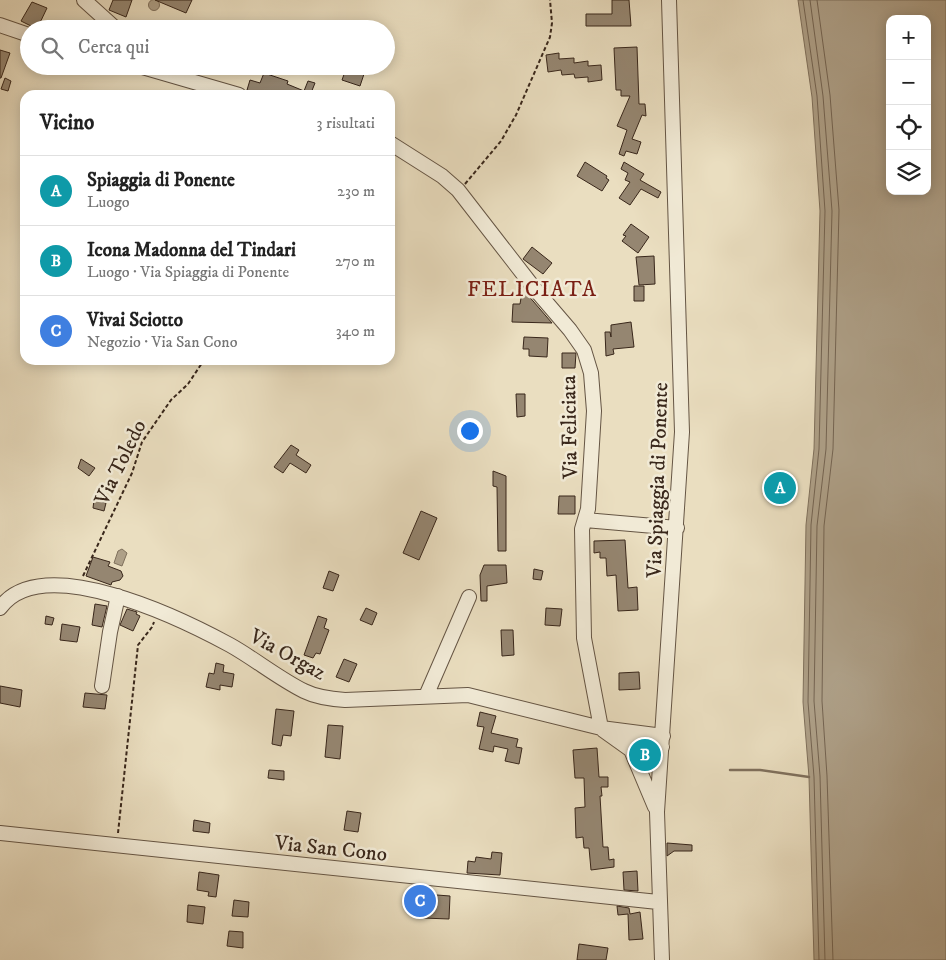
<!DOCTYPE html>
<html lang="it">
<meta charset="utf-8">
<style>
:root{--surface:#fff;--page:#f6f6f6;--text:#222;--muted:#767676;--line:#e0e0e0;--accent:#8f2418}
body{margin:0;font-family:"IM FELL DW Pica",serif;background:var(--page);color:var(--text)}
.controls{position:absolute;right:15px;top:15px;display:grid;overflow:hidden;border-radius:10px;box-shadow:0 2px 12px #0003}
.controls button{width:45px;height:45px;display:grid;place-items:center;padding:0;border:0;border-bottom:1px solid var(--line);background:var(--surface);color:var(--text);font:25px sans-serif}
.you{position:absolute;left:469px;top:430px;width:18px;height:18px;margin:-12px;border:4px solid #fff;border-radius:50%;background:#1a73e8;box-shadow:0 0 0 8px #1a73e833}
.badge{display:grid;place-items:center;width:32px;height:32px;border-radius:50%;background:var(--accent);color:#fff;font-size:16px;font-weight:700}
.pin{position:absolute;translate:-50% -50%;border:2px solid #fff;box-shadow:0 1px 5px #0006}
.list{margin:0;padding:0;list-style:none}
h2{display:flex;justify-content:space-between;align-items:center;height:65px;margin:0;padding:0 20px;font-size:21px}
h2 small{font-size:16px;font-weight:400;color:var(--muted)}
.list li{display:grid;grid-template-columns:32px 1fr auto;gap:15px;align-items:center;box-sizing:border-box;height:70px;padding:0 20px;border-top:1px solid var(--line)}
.list b{display:block;font-size:19px;white-space:nowrap}
.list p{margin:0;font-size:16px;white-space:nowrap;color:var(--muted)}
.list em{font-size:16px;font-style:normal;color:var(--muted)}
.icon{flex:none;width:28px;height:28px;fill:none;stroke:currentColor;stroke-width:2;stroke-linecap:round;stroke-linejoin:round}
.map{position:relative;flex:none;width:946px;height:960px;overflow:hidden}
.search{position:absolute;background:var(--surface);box-shadow:0 2px 12px #0003;left:20px;top:20px;width:375px;height:55px;display:flex;align-items:center;gap:12px;box-sizing:border-box;padding:0 18px;border-radius:28px;color:var(--muted);font-size:19px}
.panel{position:absolute;background:var(--surface);box-shadow:0 2px 12px #0003;left:20px;top:90px;width:375px;height:275px;border-radius:15px}
.map>svg:first-child{display:block}
.water{fill:#aea088;stroke:#7f705c;fill-rule:evenodd}
.lines{fill:none;stroke-linecap:round;stroke-linejoin:round}
.shore{stroke:#746452;stroke-width:1}
.stream{stroke:#7f705c;stroke-width:2.5}
.building{fill:#958671;stroke:#39271b}
.minor-casing{stroke:#655544;stroke-width:16}
.path{stroke:#39271b;stroke-width:2;stroke-dasharray:4 2.5;stroke-linecap:butt}
.minor{stroke:#f1ead6;stroke-width:14}
.labels{text-anchor:middle;stroke-width:5;stroke-linejoin:round;paint-order:stroke}
.street-label{font-size:21px;fill:#39271b;stroke:#f1ead6}
.neighbourhood-label{font-size:22px;letter-spacing:1px;fill:#7a1f14;stroke:#f1ead6}
</style>
<div class="map">
<svg width="946" height="960" viewBox="0 0 946 960">
<rect width="100%" height="100%" fill="#eadec0"/>
<filter id="stains"><feTurbulence type="fractalNoise" baseFrequency=".004" numOctaves="4"/><feColorMatrix values="0 0 0 0 .2 0 0 0 0 .09 0 0 0 0 .02 0 0 0 .5 -.17"/></filter>
<radialGradient id="worn" r=".72"><stop offset=".6" stop-color="#630" stop-opacity="0"/><stop offset="1" stop-color="#630" stop-opacity=".3"/></radialGradient>
<path class="water" d="M148.5 5a5.5 5.5 0 1 1 11 0a5.5 5.5 0 1 1-11 0Z
M798 0H946V960H814L809 777 803 702 806 525 814 449 820 211 812 97ZM890 19H927V191H890Z
M122 549 127 553 122 566 114 563 118 551Z"/>
<g class="lines">
<path class="shore" d="M803 0 817 96 825 211 819 449 811 525 808 702 814 777 819 960
M810 0 823 96 832 211 826 449 817 526 814 701 820 776 825 960
M817 0 830 95 839 210 833 449 824 526 822 701 827 776 833 960"/>
<path class="stream" d="M730 770H760L809 777"/>
</g>
<path class="building" d="M113 0H132L126 17 109 10Z
M155 0H192L186 13Z
M612 0H629L631 26H586V14H612Z
M32 2 47 8 37 29 21 21Z
M637 47 639 104H645L646 116 642 115 632 139 641 142 637 154 626 151 624 156 619 154 627 130 617 126 630 96H621V90H616L614 48Z
M0 50 10 53 1 78H0Z
M559 53V59L574 58V63L588 61V66L601 65 602 80 588 82V77L575 78 574 74 562 75 561 70 548 72 546 55Z
M347 66 365 71 360 86 342 80Z
M264 73 288 81 287 84 304 91 308 81 315 83 311 93 313 95H263L247 90 250 80 260 83Z
M5 78 11 81 8 91 1 89Z
M585 162 607 176 606 178 609 180 602 191 577 176Z
M624 162 644 174 640 180 661 192 658 198 641 189 630 205 619 198 630 182 625 180 628 173 621 169Z
M631 224 649 237 638 253 622 241 626 236 623 235Z
M532 247 552 263 543 274 523 259Z
M654 256 655 284 639 285 636 257Z
M634 286H644V301H634Z
M527 293V294L552 323 512 322 513 304H520L521 298Z
M631 322 634 347 613 349 614 354 606 356 605 332H610L611 337V325Z
M524 337 548 338 547 357 529 356V349H523Z
M562 353H576L575 368H562Z
M516 394H525V416L517 417Z
M291 445 299 450 296 455 311 465 306 473 290 463 283 473 274 467Z
M81 459 95 468 89 476 78 468Z
M493 471 506 476V551H498L497 487 493 486Z
M559 496H575V514H558Z
M94 500 106 503 104 511 93 508Z
M421 511 437 518 419 560 403 553Z
M625 540 628 588 637 587 638 610 618 611 616 575 607 576 606 558H600V552L594 553V541Z
M93 557 110 562 108 566 121 571 123 576 120 580 112 582 111 585 86 576Z
M484 565H506L507 583 487 586V601H481L480 575Z
M534 569 543 571 541 580 533 579Z
M329 571 339 575 333 591 323 588Z
M95 604 107 606 102 627 92 625Z
M366 608 377 613 372 625 360 620Z
M546 608 562 609 560 626 545 625Z
M127 609 137 612 136 614 140 616 133 631 120 625Z
M46 616 54 618 52 625 45 624Z
M318 616 327 619 324 628 329 630 320 654 316 653 313 658 304 655Z
M62 624 80 627 77 642 60 640Z
M501 630H513L514 655 502 656Z
M344 659 357 664 349 682 336 677Z
M216 663 224 665 223 672 234 674 232 687 220 685V690L206 687 209 673 214 674Z
M639 672 640 689 619 690V673Z
M0 686 22 690 20 707 0 703Z
M85 693 107 695 105 709 83 707Z
M276 709 294 711 291 736 283 735 281 746 272 744Z
M480 712 496 716 491 733 518 739 516 747 522 748 519 764 505 761 508 749 494 746 493 752 479 749 484 727 477 726Z
M328 725 343 726 340 759 325 757Z
M597 748 599 777H608V787H601L602 796H600L603 847H608L609 860 614 859V867L591 870 589 848H584L583 837 576 838 575 808 585 807 584 778H575L573 750Z
M269 770 284 771V780L268 778Z
M347 811 361 813 358 832 344 830Z
M194 820 210 823 209 833 193 831Z
M667 843 692 845V851H674L667 856Z
M492 852 502 853 500 875 467 873 468 861 475 862 476 857 491 859Z
M637 871 638 891 624 890 623 872Z
M199 872 219 875 216 897 208 896 209 892 197 890Z
M424 894 450 896 449 919 423 918Z
M234 900 249 902 248 917 232 916Z
M188 905 205 907 203 924 187 922Z
M617 906 629 908 630 914 640 912 643 939 629 940 628 914 618 915Z
M229 931 243 932V948L227 946Z
M579 944 608 948 606 960H577Z"/>
<g class="lines">
<g class="minor-casing">
<path id="minor" d="M84 0 116 29
M0 25 29 35
M139 66 239 95
M390 143 442 176 458 190 534 288 570 330 584 350 591 373 594 411 588 509 582 529 584 638 601 728
M585 520 677 528
M0 608C42 550 182 619 230 645 255 659 278 678 304 691 316 697 331 699 345 700L468 695 601 728 663 736
M102 686 110 632 118 596
M426 696 469 597
M603 730 631 750 655 807
M623 743 662 747
M0 833 658 902
M662 960 657 812 682 432 669 0"/>
</g>
<path class="path" d="M465 184 501 141 516 115 550 37 552 23 550 0
M83 576 132 473 142 442 171 400 188 384 204 360
M118 833 138 645 152 627 154 622"/>
<use href="#minor" class="minor"/>
</g>
<g class="labels">
<g class="street-label">
<text transform="translate(569 427) rotate(-91)" y="7">Via Feliciata</text>
<text transform="translate(120 462) rotate(-64)" y="7">Via Toledo</text>
<text transform="translate(657 480) rotate(-88)" y="7">Via Spiaggia di Ponente</text>
<text transform="translate(288 654) rotate(29)" y="7">Via Orgaz</text>
<text transform="translate(331 848) rotate(6)" y="7">Via San Cono</text>
</g>
<g class="neighbourhood-label">
<text x="532" y="296">FELICIATA</text>
</g>
</g>
<rect width="100%" height="100%" filter="url(#stains)"/>
<rect width="100%" height="100%" fill="url(#worn)"/>
</svg>
<div class="controls">
<button>+</button>
<button>−</button>
<button><svg class="icon" aria-label="locate" viewBox="0 0 24 24"><circle cx="12" cy="12" r="6"/><path d="M12 2v4M12 18v4M2 12h4M18 12h4"/></svg></button>
<button><svg class="icon" aria-label="layers" viewBox="0 0 24 24"><path d="M12 4l9 5-9 5-9-5zM3 14l9 5 9-5"/></svg></button>
</div>
<div class="you"></div>
<div class="pin badge" style="left:780px;top:488px;background:#0f9aa8">A</div>
<div class="pin badge" style="left:645px;top:755px;background:#0f9aa8">B</div>
<div class="pin badge" style="left:420px;top:901px;background:#3f7fe0">C</div>
<div class="search"><svg class="icon" aria-label="search" viewBox="0 0 24 24"><circle cx="10" cy="10" r="6"/><path d="M15 15l6 6"/></svg>Cerca qui</div>
<section class="panel">
<h2>Vicino<small>3 risultati</small></h2>
<ul class="list">
<li><span class="badge" style="background:#0f9aa8">A</span><div><b>Spiaggia di Ponente</b><p>Luogo</p></div><em>230 m</em></li>
<li><span class="badge" style="background:#0f9aa8">B</span><div><b>Icona Madonna del Tindari</b><p>Luogo · Via Spiaggia di Ponente</p></div><em>270 m</em></li>
<li><span class="badge" style="background:#3f7fe0">C</span><div><b>Vivai Sciotto</b><p>Negozio · Via San Cono</p></div><em>340 m</em></li>
</ul>
</section>
</div>
